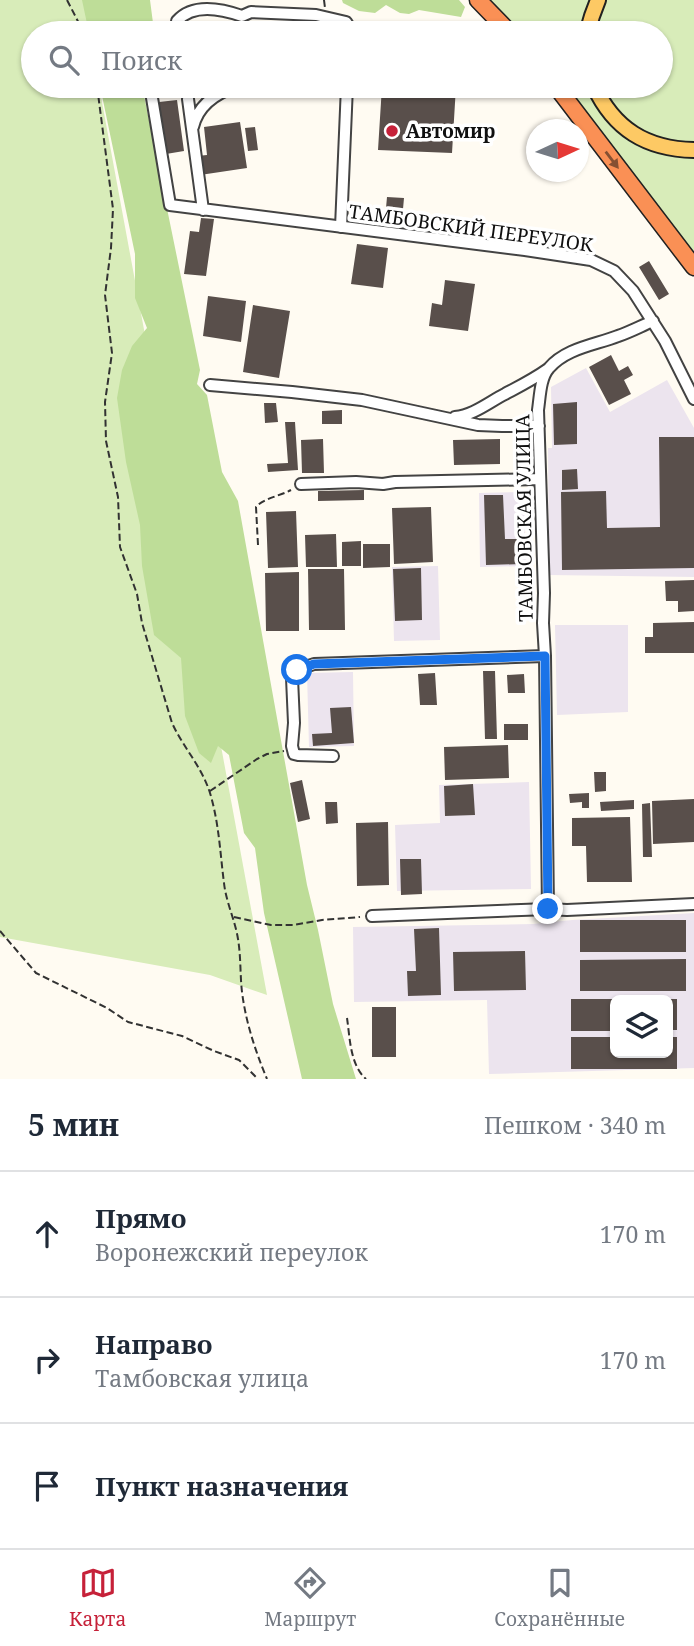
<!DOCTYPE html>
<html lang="ru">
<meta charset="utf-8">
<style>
:root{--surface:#fff;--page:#f2f2f3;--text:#1f2937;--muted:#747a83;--line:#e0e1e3;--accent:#c62139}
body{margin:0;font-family:"Noto Serif",serif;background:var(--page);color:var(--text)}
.controls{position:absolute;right:21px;bottom:21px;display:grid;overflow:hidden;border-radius:10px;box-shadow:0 2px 5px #0004}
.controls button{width:63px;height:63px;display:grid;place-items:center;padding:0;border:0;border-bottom:2px solid var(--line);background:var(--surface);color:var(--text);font:35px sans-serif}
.compass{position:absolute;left:526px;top:119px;width:63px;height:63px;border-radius:50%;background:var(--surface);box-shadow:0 2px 5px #0004;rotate:86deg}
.stop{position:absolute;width:21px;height:21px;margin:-16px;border:5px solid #1a73e8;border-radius:50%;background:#fff}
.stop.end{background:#1a73e8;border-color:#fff;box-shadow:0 2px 7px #0008}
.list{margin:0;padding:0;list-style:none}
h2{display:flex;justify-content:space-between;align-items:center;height:91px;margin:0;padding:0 28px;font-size:30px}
h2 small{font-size:23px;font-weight:400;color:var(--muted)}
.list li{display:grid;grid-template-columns:46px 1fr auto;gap:21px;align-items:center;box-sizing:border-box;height:126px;padding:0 28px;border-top:2px solid var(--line)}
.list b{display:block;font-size:26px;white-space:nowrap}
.list p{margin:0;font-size:23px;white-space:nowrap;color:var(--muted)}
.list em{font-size:23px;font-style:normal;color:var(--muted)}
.icon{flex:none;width:38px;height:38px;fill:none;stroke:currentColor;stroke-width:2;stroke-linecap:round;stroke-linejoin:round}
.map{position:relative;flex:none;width:694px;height:1079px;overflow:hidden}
.search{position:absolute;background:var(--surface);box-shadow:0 2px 5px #0004;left:21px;right:21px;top:21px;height:77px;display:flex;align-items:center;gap:18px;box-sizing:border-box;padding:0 24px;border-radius:38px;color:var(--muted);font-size:26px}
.sheet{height:469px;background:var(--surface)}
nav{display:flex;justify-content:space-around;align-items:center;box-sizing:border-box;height:98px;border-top:2px solid var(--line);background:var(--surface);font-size:19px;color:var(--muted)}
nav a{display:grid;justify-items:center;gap:4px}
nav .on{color:var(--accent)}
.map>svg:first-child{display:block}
.industrial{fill:#ece4ee;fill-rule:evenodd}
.green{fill:#d8ecb9}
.forest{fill:#bedd98}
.building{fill:#594f4b}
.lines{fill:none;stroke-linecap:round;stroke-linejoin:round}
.minor-casing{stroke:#434343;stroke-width:14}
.major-casing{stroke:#212121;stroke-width:18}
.highway-casing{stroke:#212121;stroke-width:19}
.path{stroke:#323232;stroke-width:2;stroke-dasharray:7 3.5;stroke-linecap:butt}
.minor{stroke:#fff;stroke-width:10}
.major{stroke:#fdc964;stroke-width:14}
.highway{stroke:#fa9055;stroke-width:16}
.oneway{fill:#855032}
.route{stroke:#1a73e8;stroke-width:9}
.poi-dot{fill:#c62139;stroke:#fff;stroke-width:2.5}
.labels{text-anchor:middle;stroke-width:7;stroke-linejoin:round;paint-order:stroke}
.poi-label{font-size:19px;font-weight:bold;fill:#101010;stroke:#fff;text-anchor:start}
.street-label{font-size:19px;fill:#101010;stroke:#fff}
</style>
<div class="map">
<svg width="694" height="1079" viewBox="0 0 694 1079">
<rect width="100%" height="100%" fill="#fffbf2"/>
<path class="industrial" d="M586 368 610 412 667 380 694 428V577L549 575 548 448H552L551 387Z
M524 492 526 566 480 567 479 493Z
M438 566 440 640 394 641 392 567Z
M555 625H628V712L557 715Z
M353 672 354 746 309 747 307 673Z
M529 782 531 889 397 891 395 825 440 823 439 785Z
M694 913V1068L489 1074 487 1000 354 1002 353 927 533 924 572 920ZM615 1000H668V1053H615Z"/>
<path class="green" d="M0 0H83L90 33H33V86H99L267 995 210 975 0 937Z
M487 0H694V256L561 86H661V33H518Z"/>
<path class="forest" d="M82 0H150L153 23 130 26 132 33H89Z
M342 0H459L465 7 461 17 419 10 409 14 400 13 386 5 375 13 359 11 343 3Z
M100 86H142L200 370 197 384 207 395 222 472 238 501 307 885 318 930 333 1004 356 1079H302L264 913 255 848 244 833 229 755 218 746 211 763 199 753 185 716 181 658 154 635 142 566 140 525 126 462 117 398 122 370 132 346 147 328 135 298V254Z"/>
<path class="building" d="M270 86H331V91L270 89Z
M382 86H456L452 153 378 150Z
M177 100 184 151 166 154 159 102Z
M240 122 247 168 200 175 197 156 207 155 204 127Z
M255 127 258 150 248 151 245 128Z
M387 197 404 198 403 209 386 208Z
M201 218 214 219 206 276 184 274 190 231 199 232Z
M357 244 388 248 383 288 351 284Z
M649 261 669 294 659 300 639 267Z
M445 280 475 284 468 331 429 326 432 303 442 305Z
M208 296 246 301 241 342 203 336Z
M253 305 290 311 279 378 243 372Z
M611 355 619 371 628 366 633 375 624 380 631 394 609 405 589 367Z
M577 402V444L554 445 553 404Z
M264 403H276L278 422 265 423Z
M342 410V424H322V411Z
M285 422H295L298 470 268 472 267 464 288 463Z
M659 437H694V568L562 570 561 492 606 491 607 528 660 527Z
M323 439 324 473H302L301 440Z
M500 439V464L454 465 453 440Z
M577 469 578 489 562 490V470Z
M364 490V500L318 501V491Z
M484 495H503L505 539H521L522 564 486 565Z
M431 507 433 562 394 564 392 508Z
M296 511 298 567 268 568 266 512Z
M336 534 337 567H306L305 535Z
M361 541V566H342V542Z
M363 544H390V567L363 568Z
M421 568 422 620 395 621 393 569Z
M308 569H344L345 630H309Z
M299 572V631H266L265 573Z
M694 580V611L678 612V601H666L665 581Z
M694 622V653H645V637H653V623Z
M483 671H495L497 739H485Z
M435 673 437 705H420L418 674Z
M524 674 525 693H508L507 675Z
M351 707 354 743 313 746 312 734 332 733 330 708Z
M504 724H528V740H504Z
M508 745 509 778 445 780 444 747Z
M594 772H606V791L595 792Z
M302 780 310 819 298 822 290 783Z
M473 784 475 815 445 816 444 786Z
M589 793V808H582V802L570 803 569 794Z
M694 799V842L653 844 652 801Z
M634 800V809L601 811 600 802Z
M325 802H337L338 823 326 824Z
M650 803 652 857H643L642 804Z
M630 817 632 882H587L586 846H572V818Z
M388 822 389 885 357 886 356 823Z
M400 859H421L422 894 401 895Z
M580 920H686V952H580Z
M439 928 441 995 408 996 407 971H416L414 929Z
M525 951 526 990 454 991 453 952Z
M686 959V991H580V960Z
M571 999H615V1031H571Z
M668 999H677V1030H668Z
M372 1007H396V1057H372Z
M571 1037H615V1053H668V1037H677V1069H571Z"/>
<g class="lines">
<g class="minor-casing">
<path id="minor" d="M177 21C193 3 222 9 242 16L251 12 316 15 346 22 351 30 350 33
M150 86 170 205 525 250 591 260 614 271 633 291 665 341 694 399
M188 99 203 210
M193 127C198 105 216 93 237 86
M341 227 347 86
M210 385 292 392 362 400 478 425 502 426H539
M455 417C474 415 489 402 505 394 520 386 534 379 548 369
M301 484 356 482 383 484 395 482 539 479
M333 756 298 755 294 754 292 746 294 723 292 678 297 670 314 664 545 656
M548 909 545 656 543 623 544 593 538 410C540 397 540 378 549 368 566 348 595 345 618 336 630 332 641 326 653 321
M372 916 548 909 567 910 694 904"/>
</g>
<g class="major-casing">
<path id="major" d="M587 33 592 16 598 0
M594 86C614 129 646 149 694 150"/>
</g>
<g class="highway-casing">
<path id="highway" d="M478 0 510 33
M556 86 694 267"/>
</g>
<path class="path" d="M67 0 84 33
M324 0 325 8
M97 86 113 209 111 248 105 295 112 353 105 402 106 441 118 497 120 547 137 594 142 623 172 723C184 749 201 765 210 793 219 823 220 852 224 883 226 902 235 920 238 939 241 957 240 975 242 992 246 1023 255 1050 267 1079
M258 545 256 507C264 498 280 496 291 490
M210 791 257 759 267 754 284 751
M234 917 271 925H293L322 920 360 917
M0 931 36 973 107 1008 128 1022 182 1036 214 1051 239 1060 258 1079
M347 1018C350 1038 350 1065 366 1079"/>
<use href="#minor" class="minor"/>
<use href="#major" class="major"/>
<use href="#highway" class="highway"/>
</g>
<defs><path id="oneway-solid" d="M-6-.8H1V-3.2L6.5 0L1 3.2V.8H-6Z" transform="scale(1.75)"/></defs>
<use class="oneway" href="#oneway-solid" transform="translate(612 160) rotate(53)"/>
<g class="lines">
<path class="route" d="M297 670 314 664 545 656 548 909"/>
</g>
<circle class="poi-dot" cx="392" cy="131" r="7"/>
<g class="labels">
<g class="poi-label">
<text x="406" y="138">Автомир</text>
</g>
<g class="street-label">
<text transform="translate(471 228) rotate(8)" y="7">ТАМБОВСКИЙ ПЕРЕУЛОК</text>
<text transform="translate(524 518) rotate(-91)" y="7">ТАМБОВСКАЯ УЛИЦА</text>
</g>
</g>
</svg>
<div class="controls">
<button><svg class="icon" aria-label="layers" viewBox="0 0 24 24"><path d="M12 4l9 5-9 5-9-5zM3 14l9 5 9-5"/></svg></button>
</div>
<svg class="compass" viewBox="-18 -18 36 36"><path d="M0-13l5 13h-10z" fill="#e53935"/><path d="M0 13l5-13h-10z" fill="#747a83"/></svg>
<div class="stop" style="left:297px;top:670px"></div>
<div class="stop end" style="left:548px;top:909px"></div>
<div class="search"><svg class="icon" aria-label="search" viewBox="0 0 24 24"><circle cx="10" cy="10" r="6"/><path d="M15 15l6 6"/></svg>Поиск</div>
</div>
<section class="sheet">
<h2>5 мин<small>Пешком · 340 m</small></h2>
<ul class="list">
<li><svg class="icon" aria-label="ahead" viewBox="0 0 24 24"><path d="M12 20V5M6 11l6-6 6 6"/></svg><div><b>Прямо</b><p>Воронежский переулок</p></div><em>170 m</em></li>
<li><svg class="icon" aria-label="right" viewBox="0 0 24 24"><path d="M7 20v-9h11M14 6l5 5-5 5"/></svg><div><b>Направо</b><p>Тамбовская улица</p></div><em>170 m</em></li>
<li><svg class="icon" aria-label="arrive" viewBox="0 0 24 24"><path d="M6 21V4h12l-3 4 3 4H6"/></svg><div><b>Пункт назначения</b></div></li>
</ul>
</section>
<nav>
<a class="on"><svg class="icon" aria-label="map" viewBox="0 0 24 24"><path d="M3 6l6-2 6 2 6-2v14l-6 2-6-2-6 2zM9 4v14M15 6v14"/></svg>Карта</a>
<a><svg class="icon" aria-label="directions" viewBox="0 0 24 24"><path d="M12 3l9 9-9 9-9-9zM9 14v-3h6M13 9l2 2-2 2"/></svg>Маршрут</a>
<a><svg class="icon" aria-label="saved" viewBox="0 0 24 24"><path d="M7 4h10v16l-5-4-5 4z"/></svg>Сохранённые</a>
</nav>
